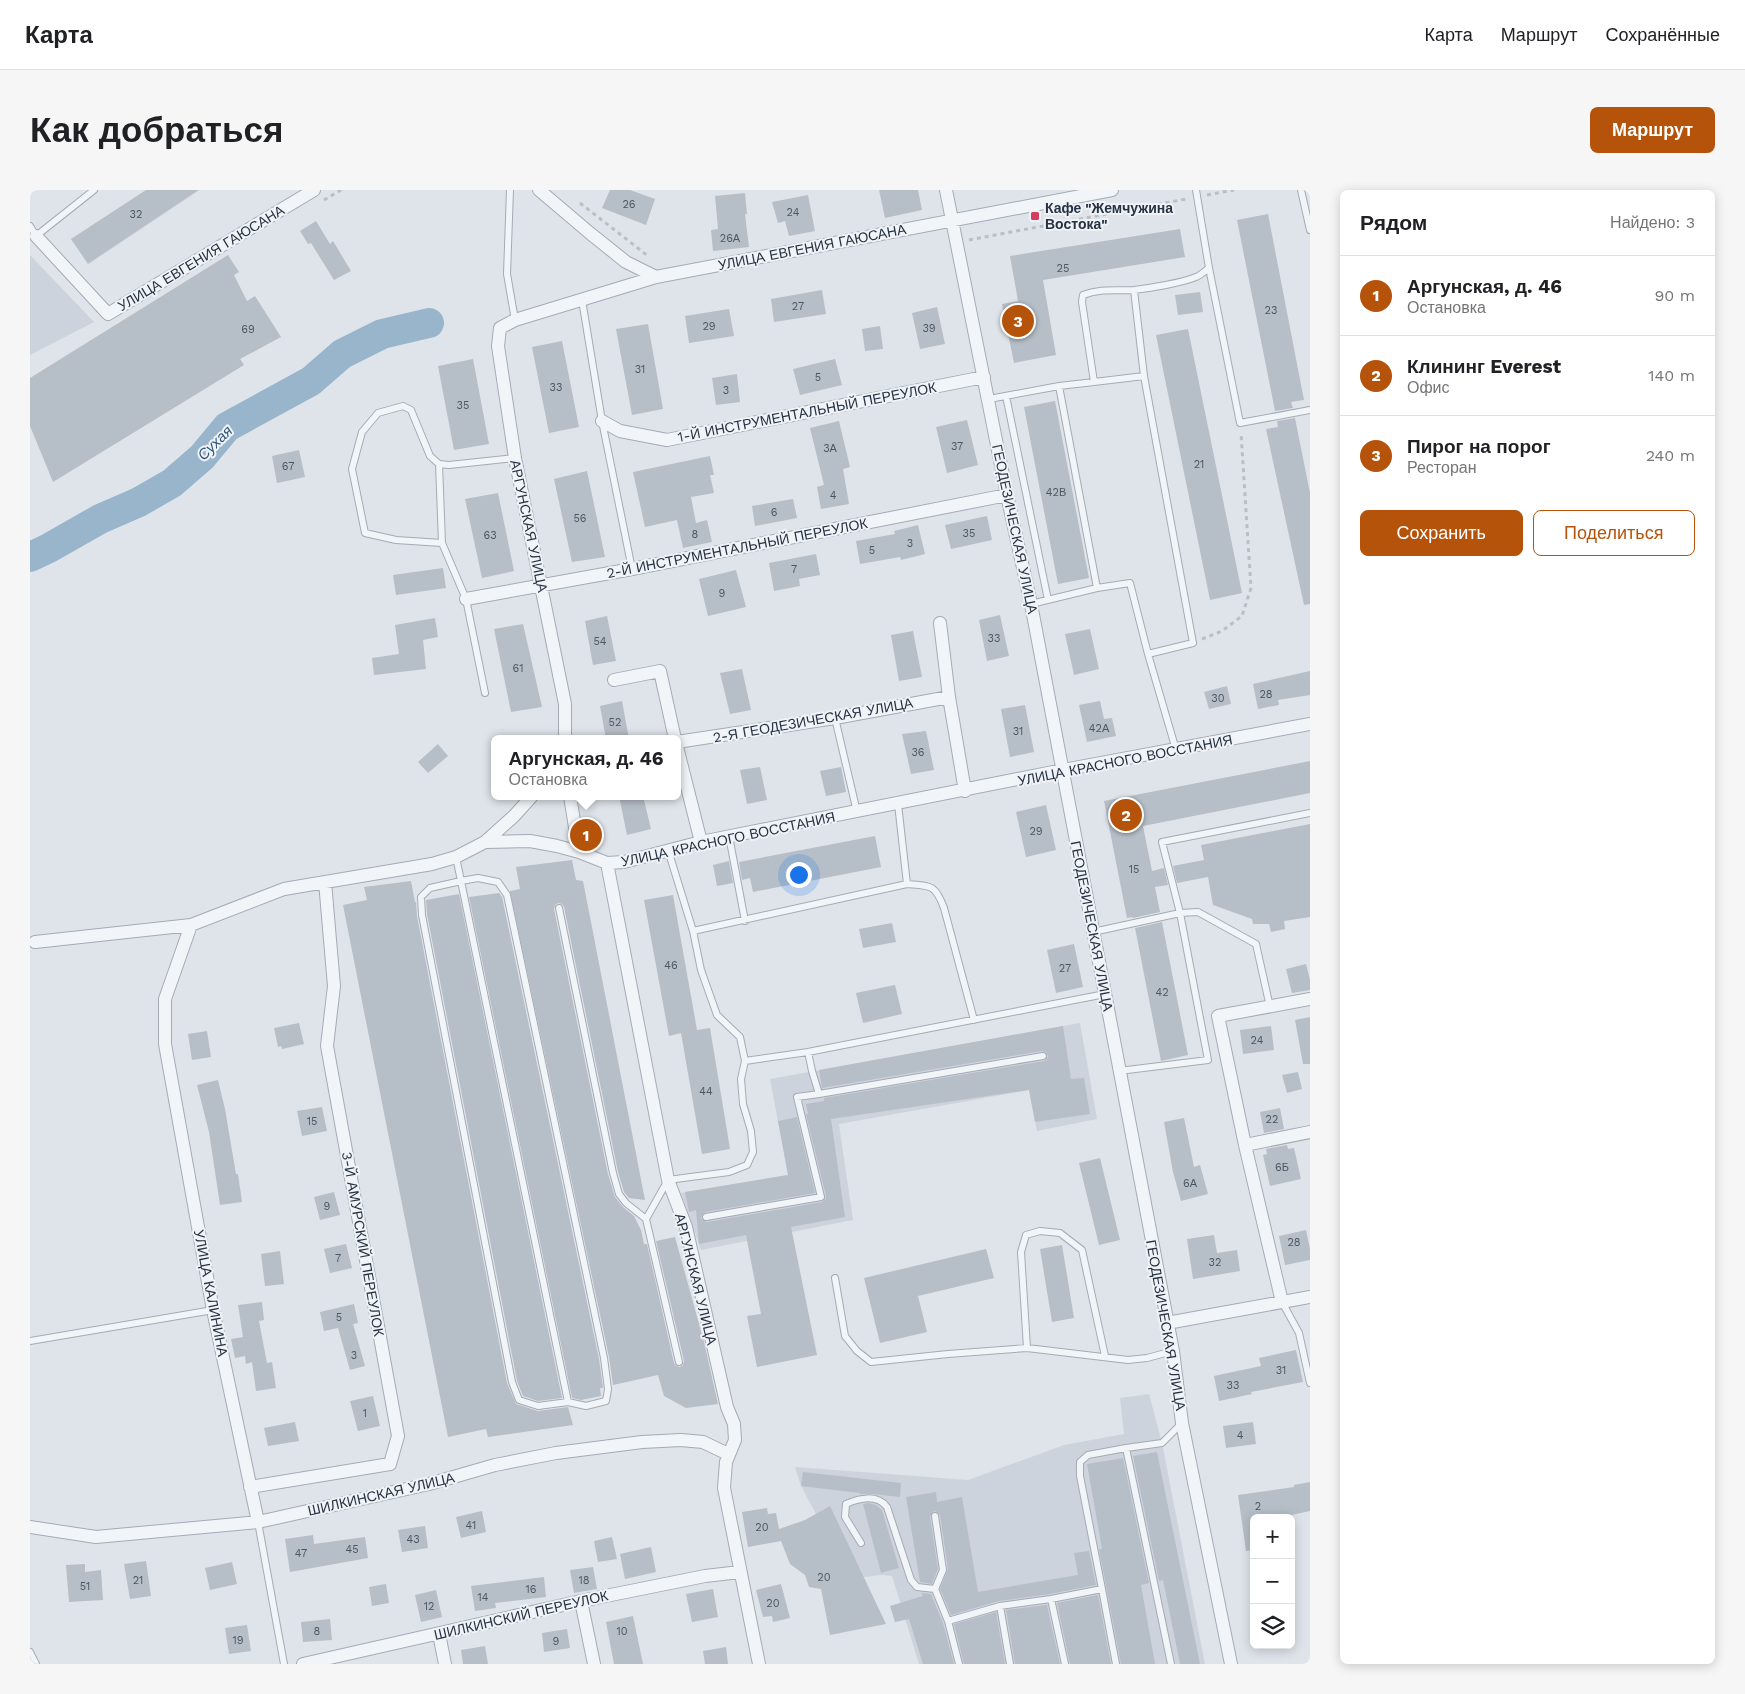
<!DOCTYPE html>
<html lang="ru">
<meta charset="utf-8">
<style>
:root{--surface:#fff;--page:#f6f6f6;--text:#202124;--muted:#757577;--line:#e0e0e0;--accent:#b45309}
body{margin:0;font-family:"Work Sans",sans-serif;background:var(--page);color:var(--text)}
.controls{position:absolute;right:15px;bottom:15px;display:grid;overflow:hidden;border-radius:8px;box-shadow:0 2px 12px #0003}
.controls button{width:45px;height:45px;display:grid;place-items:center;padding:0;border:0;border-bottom:1px solid var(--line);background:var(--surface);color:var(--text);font:25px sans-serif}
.you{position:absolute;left:768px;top:684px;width:18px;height:18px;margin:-12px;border:4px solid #fff;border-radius:50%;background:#1a73e8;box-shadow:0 0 0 8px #1a73e833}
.badge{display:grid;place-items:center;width:32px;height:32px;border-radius:50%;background:var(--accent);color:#fff;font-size:16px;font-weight:700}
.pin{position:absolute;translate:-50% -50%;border:2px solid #fff;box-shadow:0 1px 5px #0006}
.popup{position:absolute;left:461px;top:545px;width:190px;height:65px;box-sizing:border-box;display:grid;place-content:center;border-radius:8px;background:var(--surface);filter:drop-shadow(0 1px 4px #0005);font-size:16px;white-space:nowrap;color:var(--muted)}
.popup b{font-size:19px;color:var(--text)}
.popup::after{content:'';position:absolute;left:50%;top:100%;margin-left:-10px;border:10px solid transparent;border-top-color:var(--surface)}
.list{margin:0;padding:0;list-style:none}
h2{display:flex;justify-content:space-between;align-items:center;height:65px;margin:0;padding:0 20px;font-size:21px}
h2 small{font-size:16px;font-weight:400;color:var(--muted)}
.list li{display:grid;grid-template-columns:32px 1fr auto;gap:15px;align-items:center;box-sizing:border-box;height:80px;padding:0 20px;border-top:1px solid var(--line)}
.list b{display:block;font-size:19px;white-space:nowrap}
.list p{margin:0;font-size:16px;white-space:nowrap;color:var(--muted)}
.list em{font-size:16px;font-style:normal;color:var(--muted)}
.actions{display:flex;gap:10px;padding:15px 20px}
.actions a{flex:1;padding:11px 0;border:1px solid var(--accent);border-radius:8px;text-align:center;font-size:18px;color:var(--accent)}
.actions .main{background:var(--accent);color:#fff}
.icon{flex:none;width:28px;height:28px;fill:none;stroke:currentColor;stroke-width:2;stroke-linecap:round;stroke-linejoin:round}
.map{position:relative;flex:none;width:1280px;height:1474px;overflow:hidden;border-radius:8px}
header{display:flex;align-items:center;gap:30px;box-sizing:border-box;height:70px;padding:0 25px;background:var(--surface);border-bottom:1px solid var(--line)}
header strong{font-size:24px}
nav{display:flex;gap:28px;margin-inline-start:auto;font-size:18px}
.intro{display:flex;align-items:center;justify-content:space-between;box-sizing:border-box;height:120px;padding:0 30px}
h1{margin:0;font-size:35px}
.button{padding:12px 22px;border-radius:8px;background:var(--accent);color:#fff;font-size:18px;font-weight:700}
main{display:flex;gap:30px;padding:0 30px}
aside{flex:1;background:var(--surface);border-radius:8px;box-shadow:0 2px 12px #0003}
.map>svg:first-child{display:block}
.built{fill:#cdd3dc}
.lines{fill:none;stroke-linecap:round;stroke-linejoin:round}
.river{stroke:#98b5cc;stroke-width:30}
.building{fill:#b6bec7}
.lane-casing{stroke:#a4abb4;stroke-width:8}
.street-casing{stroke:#a4abb4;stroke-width:14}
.path{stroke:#b9bfc5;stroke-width:3;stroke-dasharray:4 4;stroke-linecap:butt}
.lane{stroke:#f2f5f8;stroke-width:6}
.street{stroke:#f2f5f8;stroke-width:12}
.poi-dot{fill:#d73b5e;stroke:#eff3f7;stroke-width:2}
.labels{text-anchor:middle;stroke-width:4;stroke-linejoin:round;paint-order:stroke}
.number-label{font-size:11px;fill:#4b5663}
.poi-label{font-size:14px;font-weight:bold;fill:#273342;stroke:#eff3f7;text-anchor:start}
.street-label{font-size:14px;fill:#273342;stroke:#eff3f7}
.water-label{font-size:15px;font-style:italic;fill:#2e5579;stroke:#eff3f7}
</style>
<header>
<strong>Карта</strong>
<nav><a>Карта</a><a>Маршрут</a><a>Сохранённые</a></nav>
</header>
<div class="intro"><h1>Как добраться</h1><a class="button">Маршрут</a></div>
<main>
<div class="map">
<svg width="1280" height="1474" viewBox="0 0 1280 1474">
<rect width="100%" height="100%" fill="#dfe4ea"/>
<path class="built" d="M0 65 64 132 0 165Z
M1050 833 1067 929 1007 941 999 900 809 934 823 1030 671 1060 651 1003 758 985 740 889Z
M1119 1204 1132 1253 1175 1474H889L862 1386 852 1385 814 1389 786 1324 771 1296 765 1277 938 1290 1034 1255 1094 1244 1090 1208Z"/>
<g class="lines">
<path class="river" d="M0 367 19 358 70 329 109 312 142 293 172 267 197 237 281 191 312 164 352 144 399 133"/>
</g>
<path class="building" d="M116 0H169L58 74 41 49Z
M580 0H600L625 9 616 35 572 18Z
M849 0H888L892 20 855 28Z
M715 3 717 24H715L719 57 683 61 681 40 688 39 685 6Z
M778 5 785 41 759 46 755 31 748 33 742 12Z
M1238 24 1274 210 1261 212 1263 218 1245 221 1207 30Z
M286 31 300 54 303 51 321 81 304 90 281 53 278 54 270 41Z
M1150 39 1155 67 1013 90 1026 165 984 173 972 114 988 111 980 66Z
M198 65 209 82 204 85 217 111 225 106 251 147 210 169 214 175 23 292 0 236V188Z
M792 100 796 124 744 132 741 109Z
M1170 102 1173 122 1148 125 1145 105Z
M907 117 915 154 890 159 882 123Z
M699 119 704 146 659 153 655 126Z
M618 134 633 219 602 225 586 139Z
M850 136 853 159 835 161 832 139Z
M1158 139 1212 403 1180 410 1126 145Z
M532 151 549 237 519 243 502 157Z
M443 169 459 254 424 260 408 176Z
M805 169 812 195 770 205 763 179Z
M707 184 710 212 686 215 682 188Z
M1025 211 1059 388 1028 394 994 217Z
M1265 228 1280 303V414L1274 415 1236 239 1248 237 1247 231Z
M937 230 948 275 917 283 906 237Z
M809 231 820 277 813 279 819 314 791 319 787 297 794 295 780 238Z
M269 260 275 287 247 293 242 266Z
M680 266 684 285H680L684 303 661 307 666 333 677 330 682 352 653 358 647 330 615 337 603 282Z
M557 281 575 367 542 372 524 289Z
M468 303 484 381 452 388 435 309Z
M763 309 767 328 725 336 722 316Z
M957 326 962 350 921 359 915 335Z
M888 335 895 364 871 370 870 367 830 374 826 351 865 344 864 341Z
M786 364 790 385 769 389 770 396 744 401 739 373Z
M413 378 416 398 366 405 363 385Z
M706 380 716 417 678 426 669 389Z
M970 425 979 466 957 471 949 430Z
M577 426 586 471 563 475 555 431Z
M405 428 408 447 393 450 396 479 344 485 342 468 369 464 365 435Z
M493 434 512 517 481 522 464 439Z
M1060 439 1069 479 1044 485 1035 444Z
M883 441 892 487 869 491 861 445Z
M712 479 721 520 700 524 690 483Z
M1280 481V505L1248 510 1249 515 1228 519 1223 494Z
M1197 496 1201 514 1179 519 1174 502Z
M592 511 599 549H576L570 516Z
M1070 511 1074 529 1082 528 1086 546 1057 552 1049 515Z
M995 515 1004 562 980 567 971 519Z
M896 541 904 580 881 584 872 544Z
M408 554 418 566 398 583 388 572Z
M1280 571V603L1113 636 1122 681 1134 678 1138 695 1125 697 1130 722 1103 728 1102 727 1097 728 1074 611Z
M730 577 737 610 717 614 710 580Z
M811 577 816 602 796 606 790 581Z
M589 606H613L621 639 597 645Z
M1016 615 1026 660 996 667 986 622Z
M1280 634V727L1254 731 1255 739 1241 742 1239 734H1223L1222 729 1183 715 1178 687 1147 693 1143 676 1174 670 1171 655Z
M845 646 851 677 723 702 720 688 712 690 709 672Z
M542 670 546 690 553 691 615 1010 599 1008 594 1002 588 982 534 717 532 714 528 713 525 715 524 719 578 984 585 1007 593 1017 604 1026 611 1040 614 1054H617L644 1173 646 1176 650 1177 653 1175 654 1171 626 1051 645 1047 674 1152 688 1214 656 1218 634 1206 628 1185 583 1195 579 1167 480 701 490 699 486 677Z
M699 671 703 693 687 696 683 675Z
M381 691 385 712H386L387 726 477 1193 486 1214 508 1221 538 1217 543 1235 458 1247 456 1239 418 1247 313 715 337 710 334 697Z
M469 703 472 707 569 1169 573 1198H570L571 1206 551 1210 542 1208 439 707Z
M429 704 532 1208 508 1211 493 1206 487 1191 397 724 396 710Z
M643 705 667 840 680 838 700 959 672 964 651 843 639 846 614 710Z
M1132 732 1158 865 1131 871 1105 738Z
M862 733 866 752 833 758 829 739Z
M1044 754 1053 797 1026 803 1017 760Z
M1276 774 1280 790V800L1262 803 1256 779Z
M865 795 872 824 833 833 826 803Z
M1280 827V874H1273L1265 830Z
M269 833 274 854 252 859 251 856 248 857 244 838Z
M1033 836 1041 889 1054 888 1060 924 1005 932 999 900 801 929 815 1027 761 1037 787 1165 727 1177 717 1126 731 1124 716 1045 669 1054 666 1020 659 1022 655 1002 758 985 748 931 767 927 785 1003 675 1022 672 1025 671 1028 674 1031 677 1032 792 1012 796 1009V1006L776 924H778L776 914 794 911V908L1014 871 1017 869 1018 866 1016 862 1012 861 792 898 789 880Z
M1241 836 1244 860 1213 864 1210 840Z
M177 841 181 867 162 870 158 844Z
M1268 882 1272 899 1257 903 1252 885Z
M188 890 195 919 206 984H208L212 1012 190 1015 179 942 167 895Z
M292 917 297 941 272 946 267 921Z
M1250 918 1254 939 1234 943 1230 922Z
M1154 928 1164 977 1170 975 1178 1004 1151 1011 1143 982 1134 932Z
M1257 955 1258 959 1264 958 1271 989 1240 996 1233 965 1237 964 1236 959Z
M1070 968 1090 1050 1069 1055 1049 973Z
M304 1002 310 1025 290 1030 284 1007Z
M1276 1040 1280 1059V1070L1255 1075 1249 1046Z
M1184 1045 1187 1063 1207 1060 1210 1081 1163 1089 1157 1049Z
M316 1054 322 1078 300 1083 294 1059Z
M1032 1055 1044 1128 1022 1132 1010 1059Z
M956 1059 964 1088 888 1106 897 1142 850 1153 834 1088Z
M250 1061 254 1094 235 1096 231 1064Z
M232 1112 234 1130 229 1131 237 1173 242 1172 246 1198 226 1201 222 1172 216 1174 215 1166 205 1168 201 1149 213 1147 208 1115Z
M324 1114 328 1133 323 1134 335 1176 320 1180 308 1138 294 1141 290 1122Z
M1266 1160 1273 1192 1221 1202 1222 1204 1189 1211 1184 1186 1231 1176 1229 1168Z
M343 1206 350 1236 328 1241 320 1211Z
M265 1232 269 1251 238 1256 234 1238Z
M1223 1232 1226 1254 1196 1258 1193 1236Z
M1127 1262 1170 1474H1150L1133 1390 1129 1391 1103 1266Z
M1093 1268 1119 1393 1111 1395 1125 1474H1091L1069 1359H1072L1057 1274Z
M773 1282 871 1293 870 1307 843 1304H830V1303L771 1296Z
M1280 1292V1321L1248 1328H1224V1360L1216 1361 1208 1305 1264 1297V1295Z
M906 1302 907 1312 932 1307 948 1402 1048 1385 1044 1363 1059 1361 1066 1395 1020 1404 969 1411 921 1425 910 1399 918 1379 910 1325 907 1322 904 1321 900 1326 908 1379 902 1394 890 1392 876 1307Z
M838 1313 846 1315 852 1320 869 1378 851 1383 833 1314Z
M800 1316 856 1434 800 1445 791 1399 779 1397 775 1385 760 1374 751 1351 718 1357 712 1322 737 1318 738 1324 746 1323 749 1339 775 1330Z
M452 1321 456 1342 431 1348 426 1327Z
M395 1336 398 1358 372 1362 368 1340Z
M283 1345 284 1354 335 1347 338 1368 260 1382 255 1349Z
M582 1347 587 1369 568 1372 564 1351Z
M621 1357 626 1382 595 1389 590 1364Z
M116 1371 121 1406 100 1409 94 1374Z
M202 1372 207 1394 180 1400 175 1378Z
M55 1374V1382L71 1380 73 1410 39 1412 36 1375Z
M563 1377 567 1399 544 1403 540 1380Z
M514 1387 516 1407 465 1413 466 1418 445 1421 441 1396Z
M356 1394 359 1413 342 1416 339 1397Z
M751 1394 760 1428 743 1432 742 1426 733 1427 726 1400Z
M683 1399 688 1427 662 1432 656 1404Z
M406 1400 412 1427 391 1432 385 1405Z
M892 1403 901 1404 913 1433 924 1474H893L879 1429 865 1432 860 1416 893 1406Z
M1068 1405 1081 1474H1040L1027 1413Z
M1017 1415 1030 1474H985L976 1420Z
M966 1422 975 1474H934L924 1434Z
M603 1426 613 1474H584L576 1432Z
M300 1429 302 1450 273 1452 271 1432Z
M217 1435 221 1461 199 1464 195 1438Z
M537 1439 540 1458 514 1462 512 1443Z
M455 1456 458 1474H433L431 1460Z
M696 1457 698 1474H675L673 1461Z"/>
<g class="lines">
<g class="lane-casing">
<path id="lane" d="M480 0 477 84 485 130
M1271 0 1280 40
M0 36 6 46
M6 46 64 0
M1179 78 1210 233 1280 220
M1104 100 1114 186 1163 453 1118 464
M552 110 572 231 602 379
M1064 192 1114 186
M1029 196 1067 398
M976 206 1018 410
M959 209 1029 196 1064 192 1052 112 1053 105C1070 98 1087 101 1104 100 1121 98 1151 93 1166 87 1171 85 1175 81 1179 78L1166 0
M409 274 412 353
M1001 414 1067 398 1100 393 1118 464 1146 560
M455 503 436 409 412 353 366 350 335 343 322 279 332 242 348 223 373 216 381 220 400 266 409 274 419 275 485 268
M805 528 827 622
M699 646 715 731
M638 660 663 741 877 694 868 614
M426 667 431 691 400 698 391 707 392 725 482 1192 489 1210 508 1216 538 1212 556 1216 576 1211 578 1199 574 1168 477 705 468 692 448 688 431 691 538 1212
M877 694C901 696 905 694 914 718L944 830
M529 718 583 983 589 1004 596 1013 616 1029
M1063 742 1150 723 1168 722 1226 754 1240 817
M778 862 782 881 789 904 1013 866
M715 871 778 862 1075 804
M1089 881 1178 870 1150 723 1132 652 1280 623
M676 1027 791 1007 767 907 789 904
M805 1088 815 1146 827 1161 841 1172 918 1164 997 1158 1098 1170 1117 1168 1143 1161
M1252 1112 1269 1143 1280 1193
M0 1151 183 1120
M997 1158 991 1062 996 1045 1010 1041 1030 1043 1052 1060 1075 1166
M649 1172 616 1029 638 990 699 982 717 975 723 962 721 941 713 914 711 889 715 871 710 847 687 825 671 780 663 741
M228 1332 254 1474
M831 1353 815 1327 816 1314C829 1308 847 1304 857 1317L881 1390 887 1397 905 1399 918 1431 970 1416 980 1474
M905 1399 913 1380 905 1326
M1072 1399 1050 1286V1272L1058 1265 1096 1258
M970 1416 1021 1409
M918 1431 929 1474
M0 1462 6 1474
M1035 1474 1021 1409 1072 1399 1086 1474
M1141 1474 1096 1258 1132 1253 1151 1234"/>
</g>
<g class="street-casing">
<path id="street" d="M509 0 561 44 596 72 626 87
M916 0 977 305 1001 414 1143 1161 1152 1233 1201 1474
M6 46 78 124 284 0
M572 231 590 241 637 250 954 187
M436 409 602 379 977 305
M910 433 919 507 935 601
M584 490 630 481 645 549
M535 549V514L485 268 468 156 470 138 485 130 626 87 1082 0
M647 552 805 528 919 507
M647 557 671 652
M540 606 549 662
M455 652 484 626 502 606
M577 673 638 990 656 1037 697 1217 704 1234 705 1250 696 1272 694 1298 729 1474
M161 735 135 809V854L183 1120 228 1332
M5 752 161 735 254 699 402 674 426 667 455 652 500 651 527 656 549 662 577 673 594 672 671 652 1033 580 1280 534
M1215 955 1188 826 1280 809
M1252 1112 1215 955 1280 942
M1137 1133 1280 1107
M220 1297 360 1274 368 1246 297 856 304 796 295 692
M0 1337 66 1347 228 1332 399 1294 465 1275 526 1263 612 1252 651 1250 673 1252 698 1264
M551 1411 564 1474
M409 1444 415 1474
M273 1474 551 1411 675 1386 710 1382"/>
</g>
<path class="path" d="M1177 5 1204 0
M294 10 311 0
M550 13 618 66
M939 50 1156 9
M1172 449 1192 441 1212 426 1221 398 1211 243"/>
<use href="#lane" class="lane"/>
<use href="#street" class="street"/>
</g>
<rect class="poi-dot" x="1000" y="21" width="10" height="10" rx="2.5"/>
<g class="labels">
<g class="number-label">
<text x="599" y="18">26</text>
<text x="763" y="26">24</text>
<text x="106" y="28">32</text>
<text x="700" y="52">26А</text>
<text x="1033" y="82">25</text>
<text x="768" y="120">27</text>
<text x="1241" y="124">23</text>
<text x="679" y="140">29</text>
<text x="899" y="142">39</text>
<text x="218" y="143">69</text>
<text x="610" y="183">31</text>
<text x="788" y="191">5</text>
<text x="526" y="201">33</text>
<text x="696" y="204">3</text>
<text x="433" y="219">35</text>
<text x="927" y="260">37</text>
<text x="800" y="262">3А</text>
<text x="1169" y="278">21</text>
<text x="258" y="280">67</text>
<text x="1026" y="306">42В</text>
<text x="803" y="309">4</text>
<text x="744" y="326">6</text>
<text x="550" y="332">56</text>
<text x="939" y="347">35</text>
<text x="665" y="348">8</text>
<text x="460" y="349">63</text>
<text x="880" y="357">3</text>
<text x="842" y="364">5</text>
<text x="764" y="383">7</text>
<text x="692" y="407">9</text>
<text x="964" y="452">33</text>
<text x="570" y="455">54</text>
<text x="488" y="482">61</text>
<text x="1236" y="508">28</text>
<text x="1188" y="512">30</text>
<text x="585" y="536">52</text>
<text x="1069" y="542">42А</text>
<text x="988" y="545">31</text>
<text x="888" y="566">36</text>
<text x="1006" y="645">29</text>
<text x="1104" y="683">15</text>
<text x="641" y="779">46</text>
<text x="1035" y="782">27</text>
<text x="1132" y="806">42</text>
<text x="1227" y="854">24</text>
<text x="676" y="905">44</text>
<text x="1242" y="933">22</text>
<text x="282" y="935">15</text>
<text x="1252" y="981">6Б</text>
<text x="1160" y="997">6А</text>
<text x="297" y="1020">9</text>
<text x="1264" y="1056">28</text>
<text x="308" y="1072">7</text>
<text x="1185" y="1076">32</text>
<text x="309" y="1131">5</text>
<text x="324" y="1169">3</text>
<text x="1251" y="1184">31</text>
<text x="1203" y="1199">33</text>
<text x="335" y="1227">1</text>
<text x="1210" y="1249">4</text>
<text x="1228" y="1320">2</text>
<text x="441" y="1339">41</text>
<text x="732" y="1341">20</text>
<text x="383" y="1353">43</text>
<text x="322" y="1363">45</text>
<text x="271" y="1367">47</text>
<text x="794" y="1391">20</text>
<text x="108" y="1394">21</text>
<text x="554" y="1394">18</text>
<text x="55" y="1400">51</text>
<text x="501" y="1403">16</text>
<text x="453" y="1411">14</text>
<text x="743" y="1417">20</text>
<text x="399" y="1420">12</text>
<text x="287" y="1445">8</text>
<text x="592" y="1445">10</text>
<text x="208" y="1454">19</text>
<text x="526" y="1455">9</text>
</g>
<g class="poi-label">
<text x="1015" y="23">Кафе "Жемчужина<tspan x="1015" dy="16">Востока"</tspan></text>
</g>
<g class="street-label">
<text transform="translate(782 57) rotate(-11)" y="5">УЛИЦА ЕВГЕНИЯ ГАЮСАНА</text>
<text transform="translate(171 68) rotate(-31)" y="5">УЛИЦА ЕВГЕНИЯ ГАЮСАНА</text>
<text transform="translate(777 222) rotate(-11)" y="5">1-Й ИНСТРУМЕНТАЛЬНЫЙ ПЕРЕУЛОК</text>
<text transform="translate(499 336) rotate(78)" y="5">АРГУНСКАЯ УЛИЦА</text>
<text transform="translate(985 339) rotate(78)" y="5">ГЕОДЕЗИЧЕСКАЯ УЛИЦА</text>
<text transform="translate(707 358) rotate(-11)" y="5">2-Й ИНСТРУМЕНТАЛЬНЫЙ ПЕРЕУЛОК</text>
<text transform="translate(783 530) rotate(-10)" y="5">2-Я ГЕОДЕЗИЧЕСКАЯ УЛИЦА</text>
<text transform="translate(1095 570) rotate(-11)" y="5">УЛИЦА КРАСНОГО ВОССТАНИЯ</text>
<text transform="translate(698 649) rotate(-12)" y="5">УЛИЦА КРАСНОГО ВОССТАНИЯ</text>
<text transform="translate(1062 736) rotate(79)" y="5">ГЕОДЕЗИЧЕСКАЯ УЛИЦА</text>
<text transform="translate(333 1054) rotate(80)" y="5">3-Й АМУРСКИЙ ПЕРЕУЛОК</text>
<text transform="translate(666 1089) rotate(76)" y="5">АРГУНСКАЯ УЛИЦА</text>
<text transform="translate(181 1103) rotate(79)" y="5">УЛИЦА КАЛИНИНА</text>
<text transform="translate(1136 1135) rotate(80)" y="5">ГЕОДЕЗИЧЕСКАЯ УЛИЦА</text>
<text transform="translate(351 1304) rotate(-13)" y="5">ШИЛКИНСКАЯ УЛИЦА</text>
<text transform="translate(491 1425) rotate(-13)" y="5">ШИЛКИНСКИЙ ПЕРЕУЛОК</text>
</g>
<g class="water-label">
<text transform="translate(185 253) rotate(-45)" y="5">Сухая</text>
</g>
</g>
</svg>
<div class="controls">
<button>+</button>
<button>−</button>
<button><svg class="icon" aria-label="layers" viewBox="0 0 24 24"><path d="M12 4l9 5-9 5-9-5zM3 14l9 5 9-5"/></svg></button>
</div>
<div class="you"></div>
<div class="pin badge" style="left:556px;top:645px">1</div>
<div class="popup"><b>Аргунская, д. 46</b>Остановка</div>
<div class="pin badge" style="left:1096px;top:625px">2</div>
<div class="pin badge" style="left:988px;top:131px">3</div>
</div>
<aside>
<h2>Рядом<small>Найдено: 3</small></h2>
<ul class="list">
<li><span class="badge">1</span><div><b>Аргунская, д. 46</b><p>Остановка</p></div><em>90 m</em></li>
<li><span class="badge">2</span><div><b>Клининг Everest</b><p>Офис</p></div><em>140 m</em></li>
<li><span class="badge">3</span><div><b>Пирог на порог</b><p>Ресторан</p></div><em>240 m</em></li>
</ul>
<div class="actions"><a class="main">Сохранить</a><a>Поделиться</a></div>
</aside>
</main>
